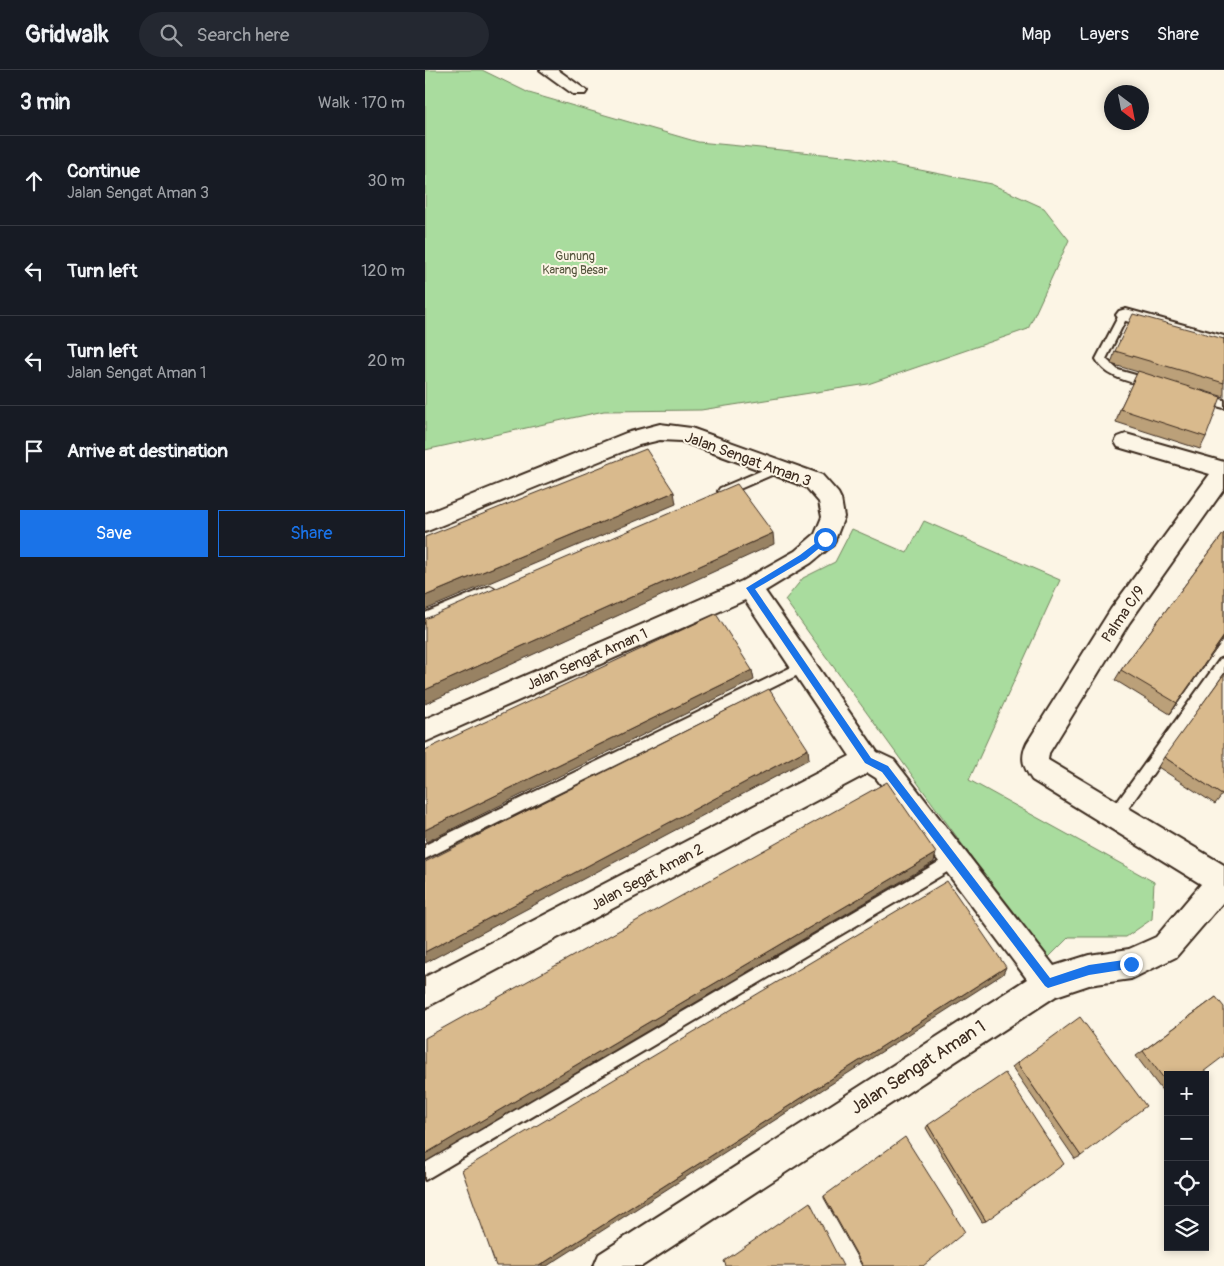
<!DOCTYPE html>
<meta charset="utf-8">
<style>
:root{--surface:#171b24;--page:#242831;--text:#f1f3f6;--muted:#9ea1a6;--line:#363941;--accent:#1a73e8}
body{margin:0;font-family:Pangolin,sans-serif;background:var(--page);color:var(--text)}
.controls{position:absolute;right:15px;bottom:15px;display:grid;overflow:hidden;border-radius:0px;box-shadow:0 2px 8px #0003}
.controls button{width:45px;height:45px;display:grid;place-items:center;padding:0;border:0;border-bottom:1px solid var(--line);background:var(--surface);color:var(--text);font:25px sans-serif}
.compass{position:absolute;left:679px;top:15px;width:45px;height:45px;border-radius:50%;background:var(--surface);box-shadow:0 2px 8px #0003;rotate:148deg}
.stop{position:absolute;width:15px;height:15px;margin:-11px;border:4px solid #1a73e8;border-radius:50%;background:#fff}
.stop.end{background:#1a73e8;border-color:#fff;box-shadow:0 1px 5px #0008}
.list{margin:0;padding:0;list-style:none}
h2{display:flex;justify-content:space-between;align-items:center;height:65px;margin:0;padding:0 20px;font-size:21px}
h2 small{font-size:16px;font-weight:400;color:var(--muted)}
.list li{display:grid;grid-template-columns:32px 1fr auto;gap:15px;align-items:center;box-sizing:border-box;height:90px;padding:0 20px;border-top:1px solid var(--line)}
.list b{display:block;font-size:19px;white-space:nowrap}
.list p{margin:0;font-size:16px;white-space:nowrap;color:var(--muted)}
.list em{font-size:16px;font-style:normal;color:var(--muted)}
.actions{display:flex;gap:10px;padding:15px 20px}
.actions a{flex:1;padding:11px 0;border:1px solid var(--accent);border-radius:0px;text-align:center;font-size:18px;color:var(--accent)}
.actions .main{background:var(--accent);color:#fff}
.icon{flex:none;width:28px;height:28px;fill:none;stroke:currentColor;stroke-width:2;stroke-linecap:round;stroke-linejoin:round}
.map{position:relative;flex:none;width:799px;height:1196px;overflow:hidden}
header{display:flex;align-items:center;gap:30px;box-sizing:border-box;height:70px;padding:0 25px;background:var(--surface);border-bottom:1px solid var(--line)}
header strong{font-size:24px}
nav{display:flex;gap:28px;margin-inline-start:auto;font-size:18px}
.search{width:350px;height:45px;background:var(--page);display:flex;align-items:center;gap:12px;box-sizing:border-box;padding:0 18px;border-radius:28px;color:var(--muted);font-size:19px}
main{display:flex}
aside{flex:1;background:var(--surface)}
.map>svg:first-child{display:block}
.green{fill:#a9dc9e;stroke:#72835e}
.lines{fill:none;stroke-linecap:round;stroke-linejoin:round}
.service-casing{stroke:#3b2a1e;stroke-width:4}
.minor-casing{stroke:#3b2a1e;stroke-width:4}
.service{fill:#fcf5e5;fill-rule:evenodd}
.minor{fill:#fcf5e5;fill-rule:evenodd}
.wall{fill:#bba079;stroke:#3b2a1e}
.shaded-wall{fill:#988263;stroke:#3b2a1e}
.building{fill:#d9ba8d;stroke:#3b2a1e}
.route{fill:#1a73e8}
.labels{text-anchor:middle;stroke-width:4;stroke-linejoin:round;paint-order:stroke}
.far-park-label{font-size:12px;fill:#56563e;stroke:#fcf5e5}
.street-label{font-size:15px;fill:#3b2a1e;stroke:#fcf5e5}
.near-street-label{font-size:18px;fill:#3b2a1e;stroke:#fcf5e5}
</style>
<header>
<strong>Gridwalk</strong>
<div class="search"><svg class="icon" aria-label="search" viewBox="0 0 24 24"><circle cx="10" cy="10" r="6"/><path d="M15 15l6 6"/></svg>Search here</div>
<nav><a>Map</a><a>Layers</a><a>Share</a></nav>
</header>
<main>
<aside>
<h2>3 min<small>Walk · 170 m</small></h2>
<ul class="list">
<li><svg class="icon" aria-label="ahead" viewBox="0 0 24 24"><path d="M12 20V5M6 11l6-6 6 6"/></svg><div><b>Continue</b><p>Jalan Sengat Aman 3</p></div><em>30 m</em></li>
<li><svg class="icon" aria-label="left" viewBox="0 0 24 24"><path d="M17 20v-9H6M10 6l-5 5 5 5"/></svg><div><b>Turn left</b></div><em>120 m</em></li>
<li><svg class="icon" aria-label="left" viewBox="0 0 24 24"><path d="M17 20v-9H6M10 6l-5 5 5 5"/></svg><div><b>Turn left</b><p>Jalan Sengat Aman 1</p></div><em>20 m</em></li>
<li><svg class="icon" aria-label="arrive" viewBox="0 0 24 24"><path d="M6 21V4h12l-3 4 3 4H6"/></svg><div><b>Arrive at destination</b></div></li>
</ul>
<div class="actions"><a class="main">Save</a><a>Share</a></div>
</aside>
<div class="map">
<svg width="799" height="1196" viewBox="0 0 799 1196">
<rect width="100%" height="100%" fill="#fcf5e5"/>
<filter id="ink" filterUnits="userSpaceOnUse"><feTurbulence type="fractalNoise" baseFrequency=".02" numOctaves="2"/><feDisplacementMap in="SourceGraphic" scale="10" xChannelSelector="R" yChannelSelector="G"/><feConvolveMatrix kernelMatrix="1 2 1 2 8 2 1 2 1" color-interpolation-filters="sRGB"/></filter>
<g filter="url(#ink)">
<path class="green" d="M0 0H57L104 23 273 72 429 87 566 114 619 138 644 170 603 259 443 314 276 340 179 341 0 380Z
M499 451 635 510 544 710 729 812 727 849 701 867H644L621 890 360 530 378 508 410 492 427 459 482 483Z"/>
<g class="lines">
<g class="service-casing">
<path id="service" d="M701 242 706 245 701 249 681 289 693 300 728 310V316L724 317C704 311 682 309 671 289L694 245Z
M777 324 799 330V338L773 331 772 328Z
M352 394 356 395 357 398 356 401 303 424 299 425 293 421 295 418Z
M65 516 69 518 71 521 69 524 0 553V543Z
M799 588V603L695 750 690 752 685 750 683 746 685 742 795 589Z
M379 591 383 592 385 596 383 600 0 789V775Z
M529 783 534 785 536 790 534 795 0 1110V1093Z"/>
</g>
<g class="minor-casing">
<path id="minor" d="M115 0H133L162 21 160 24H148Z
M701 239 799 266V280L694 249 691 245 694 241Z
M235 354 266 358 397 405 413 423 416 429 419 447 408 475 386 493 340 521 452 682 469 690 629 896 664 885 704 879 731 867 776 814 607 710C598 696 595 688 602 673L686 539 785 404 693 377 690 372 693 367 701 364 799 392V419L704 553 624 683 623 690 799 795V831L751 887 706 909 664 915 631 926 217 1196H169L174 1184 602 909 451 708 443 703 0 938V907L425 686 320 530 0 672V649L317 511 370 481 390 464 397 447 394 432 381 417 256 371 235 370 214 375 0 462V444L201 363Z"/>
</g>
<use href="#service" class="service"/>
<use href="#minor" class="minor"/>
</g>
<path class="wall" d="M799 269V327L776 320 781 367 775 379 691 352 695 339 713 302 686 294 690 281Z
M799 463V568L745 644 690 610 696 600Z
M739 687 797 725 790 734 733 697Z
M791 927 743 1005 742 1027 711 986Z
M592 993 656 1086 650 1089 587 997Z
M503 1055 561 1151 557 1152 501 1058Z
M399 1126 498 1196H437L399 1128Z"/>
<path class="shaded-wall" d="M249 422 251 434 0 540V526Z
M348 463 349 474 0 634V620Z
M799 566V568L745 644 752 633Z
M327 600 329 610 1 772 0 770V760Z
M383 679 384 689 0 893V882Z
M511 783 509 792 0 1092V1084Z
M581 897 578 904 122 1196H114Z"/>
<path class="building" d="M708 244 799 269V313L690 281Z
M713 301 796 327 781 367 695 339Z
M221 379 249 422 0 526V467Z
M312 414 348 463 0 620V549Z
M799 463V566L752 633 696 600Z
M291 544 327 600 0 760V680Z
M799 604V722L797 725 739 687Z
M344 619 383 679 0 882V792Z
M462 712 511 783 0 1084V968Z
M522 811 581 897 114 1196H71L37 1100Z
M791 927 799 937V986L774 1005H743V1014L718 981Z
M655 947 721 1036 656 1086 592 993Z
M580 1003 639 1094 561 1151 503 1055Z
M480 1067 540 1162 498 1196H438L399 1126Z
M385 1132 418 1196H301L299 1191Z"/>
</g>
<path class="route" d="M400 466 403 467V471L381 489 330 519 446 688 463 696 625 908 664 895 706 889 711 894 709 898 664 905 623 918 620 916 457 702 440 693 321 518 375 485Z"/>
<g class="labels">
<g class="far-park-label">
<text x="150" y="190">Gunung<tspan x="150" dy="14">Karang Besar</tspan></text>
</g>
<g class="street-label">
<text transform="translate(323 389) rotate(20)" y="5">Jalan Sengat Aman 3</text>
<text transform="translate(698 544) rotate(-56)" y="5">Palma C/9</text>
<text transform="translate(162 589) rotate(-24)" y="5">Jalan Sengat Aman 1</text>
<text transform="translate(222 807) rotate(-28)" y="5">Jalan Segat Aman 2</text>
</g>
<g class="near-street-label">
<text transform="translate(493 997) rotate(-33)" y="6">Jalan Sengat Aman 1</text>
</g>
</g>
</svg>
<div class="controls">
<button>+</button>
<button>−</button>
<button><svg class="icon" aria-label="locate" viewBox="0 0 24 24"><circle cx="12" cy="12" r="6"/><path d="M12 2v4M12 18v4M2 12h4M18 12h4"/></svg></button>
<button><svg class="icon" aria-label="layers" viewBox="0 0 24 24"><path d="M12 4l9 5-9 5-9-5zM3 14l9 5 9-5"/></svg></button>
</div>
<svg class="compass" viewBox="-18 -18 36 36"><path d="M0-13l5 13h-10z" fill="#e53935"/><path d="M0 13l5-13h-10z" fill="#9ea1a6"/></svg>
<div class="stop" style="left:400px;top:469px"></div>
<div class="stop end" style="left:706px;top:894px"></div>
</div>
</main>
